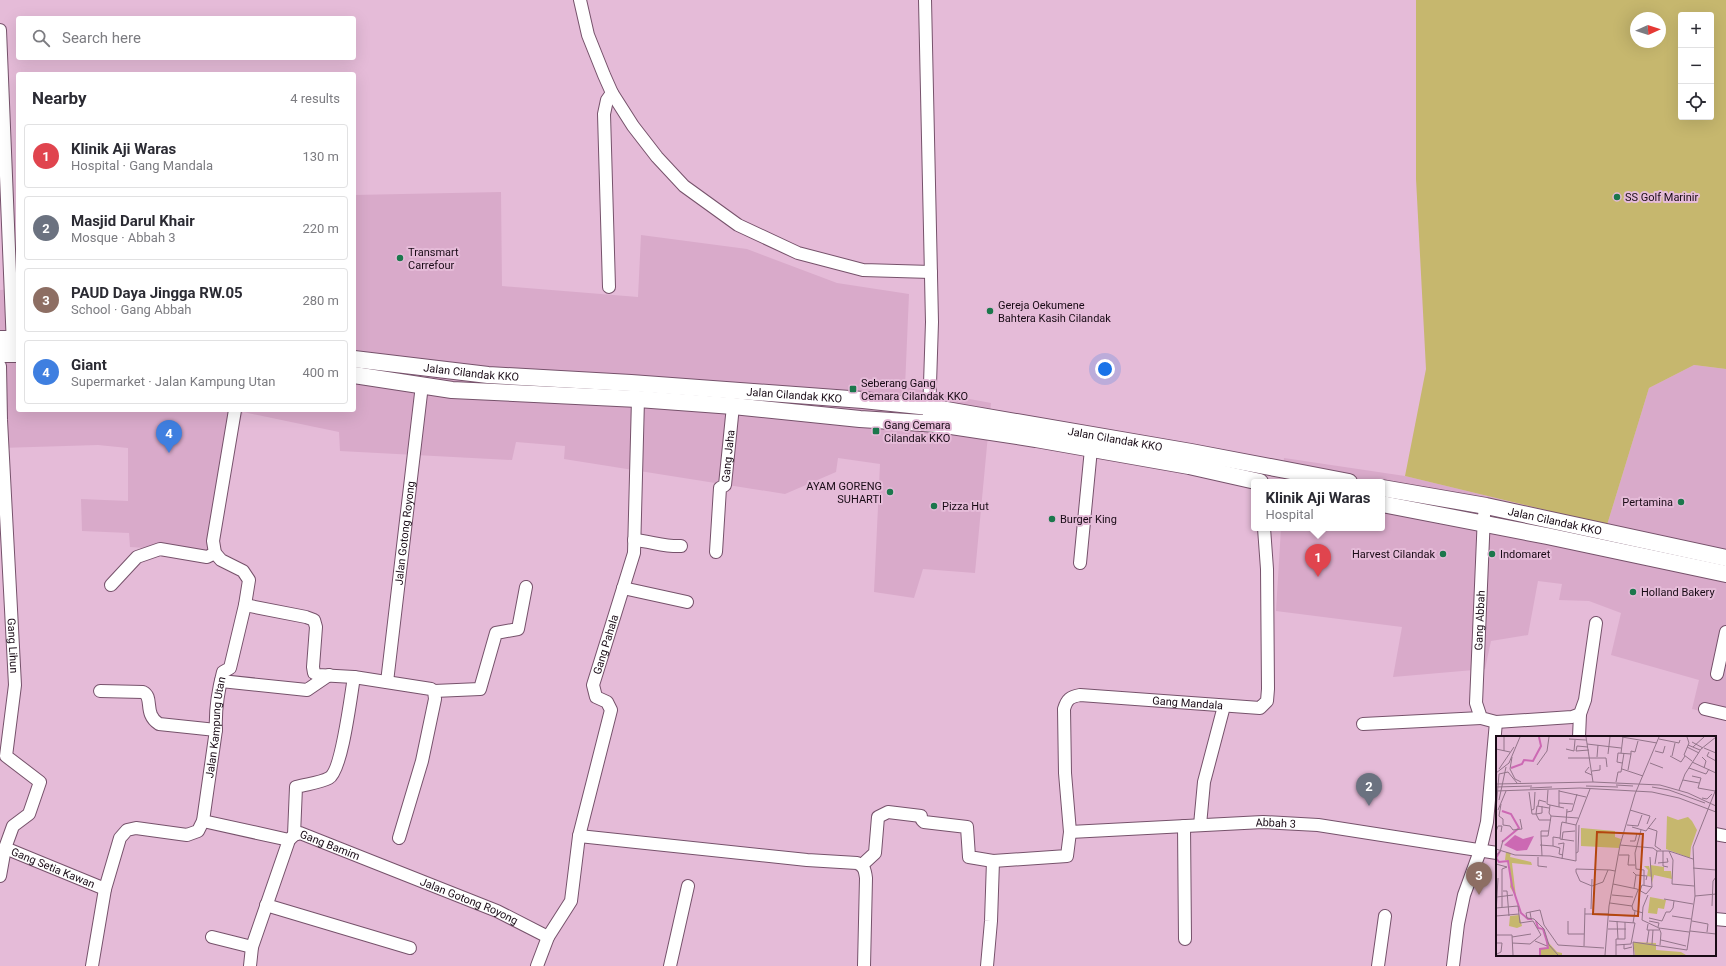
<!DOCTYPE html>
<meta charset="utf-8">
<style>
:root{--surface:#fff;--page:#f2f2f3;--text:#2b2b33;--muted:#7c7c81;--line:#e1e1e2;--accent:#1b774c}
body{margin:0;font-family:Roboto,sans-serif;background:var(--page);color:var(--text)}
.controls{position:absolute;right:12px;top:12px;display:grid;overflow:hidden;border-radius:4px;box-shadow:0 4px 16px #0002}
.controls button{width:36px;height:36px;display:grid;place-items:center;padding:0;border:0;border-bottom:1px solid var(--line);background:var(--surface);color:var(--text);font:20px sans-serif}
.compass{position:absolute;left:1630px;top:12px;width:36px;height:36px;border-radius:50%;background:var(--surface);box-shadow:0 4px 16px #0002;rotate:87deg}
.you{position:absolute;left:1105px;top:369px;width:14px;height:14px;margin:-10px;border:3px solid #fff;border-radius:50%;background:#1a73e8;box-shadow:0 0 0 6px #1a73e833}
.badge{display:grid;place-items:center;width:26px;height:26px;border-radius:50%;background:var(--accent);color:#fff;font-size:13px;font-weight:700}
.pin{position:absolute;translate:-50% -33px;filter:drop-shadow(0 1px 2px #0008)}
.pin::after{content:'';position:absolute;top:21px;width:14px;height:12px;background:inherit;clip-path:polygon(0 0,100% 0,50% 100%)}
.popup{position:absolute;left:1251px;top:479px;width:134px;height:52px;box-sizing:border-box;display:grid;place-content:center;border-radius:4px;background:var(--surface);filter:drop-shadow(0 1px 3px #0005);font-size:13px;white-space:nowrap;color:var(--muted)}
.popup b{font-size:15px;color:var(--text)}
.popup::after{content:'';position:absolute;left:50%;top:100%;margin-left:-8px;border:8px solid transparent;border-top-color:var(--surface)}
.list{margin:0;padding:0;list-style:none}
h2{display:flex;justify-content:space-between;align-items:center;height:52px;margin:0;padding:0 16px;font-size:17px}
h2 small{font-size:13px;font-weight:400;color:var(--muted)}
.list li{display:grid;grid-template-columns:26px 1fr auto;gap:12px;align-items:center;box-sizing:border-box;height:64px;margin:0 8px 8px;padding:0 8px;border:1px solid var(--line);border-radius:4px}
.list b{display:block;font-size:15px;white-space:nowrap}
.list p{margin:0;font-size:13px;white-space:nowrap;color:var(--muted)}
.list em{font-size:13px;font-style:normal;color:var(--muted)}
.icon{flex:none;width:22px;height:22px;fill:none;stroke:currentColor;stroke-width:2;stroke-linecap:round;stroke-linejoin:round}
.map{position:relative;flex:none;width:1726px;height:966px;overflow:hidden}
.search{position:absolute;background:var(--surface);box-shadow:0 4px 16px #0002;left:16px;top:16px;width:340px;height:44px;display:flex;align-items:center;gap:10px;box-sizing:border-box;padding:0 14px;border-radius:4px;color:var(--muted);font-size:15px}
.panel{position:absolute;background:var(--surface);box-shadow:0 4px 16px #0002;left:16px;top:72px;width:340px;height:340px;border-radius:4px}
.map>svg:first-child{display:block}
.built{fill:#d9aaca}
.green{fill:#c6b76e;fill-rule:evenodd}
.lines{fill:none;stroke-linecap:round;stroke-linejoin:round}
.minor-casing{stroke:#76526b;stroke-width:14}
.tertiary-casing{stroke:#76526b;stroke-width:18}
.minor{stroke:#fff;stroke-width:12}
.tertiary{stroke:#fff;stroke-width:16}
.poi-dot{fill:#1b774c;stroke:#e5bbd8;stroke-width:1.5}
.labels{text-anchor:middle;stroke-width:4;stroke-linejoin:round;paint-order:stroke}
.poi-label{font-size:11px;fill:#190b16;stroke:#e5bbd8;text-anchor:start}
.street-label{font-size:11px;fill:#190b16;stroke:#e5bbd8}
.inset-river{fill:none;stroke:#cc69b3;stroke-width:2}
.inset-road{fill:none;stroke:#93758a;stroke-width:1}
.view{fill:#b4460e;fill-opacity:0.15;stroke:#b4460e;stroke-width:2}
.inset-edge{fill:none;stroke:#190b16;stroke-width:2}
</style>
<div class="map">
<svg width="1726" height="966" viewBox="0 0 1726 966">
<rect width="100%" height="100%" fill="#e5bbd8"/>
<path class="built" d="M501 192 502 286 638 297 641 235 747 249 837 283 909 294 905 387 991 403 975 573 923 569 914 598 874 592 880 464 838 458 836 472 785 494 564 459 565 446 516 442 512 460 340 451 339 432 243 412 223 480 215 556 160 549 130 547 129 533 82 531 81 499 128 501V448L98 445 0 448V290L18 289V410H354V195Z
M1694 365 1726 369V717L1692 709 1699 680 1611 655 1621 613 1589 601 1559 600 1562 584 1538 581 1528 635 1491 641 1485 669 1393 677 1402 627 1276 611 1281 528H1382V482H1283L1284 458 1405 476 1607 525 1649 388Z"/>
<path class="green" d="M1416 0H1726V369L1694 365 1649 388 1607 525 1405 476 1426 369 1416 179ZM1681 15H1711V117H1681ZM1636 18H1660V42H1636Z"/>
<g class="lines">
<g class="minor-casing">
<g id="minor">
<path d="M580 0 588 35 604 75 612 93 633 126 657 157 684 186 738 225 798 253 863 270 931 272"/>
<path d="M925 0 932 322 929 415"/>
<path d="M0 30 13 346"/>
<path d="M609 287 604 114 607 100 612 93"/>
<path id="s1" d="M0 366 1 420 15 685 6 756 40 782 29 814 13 826 5 848 0 876"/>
<path d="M634 540C650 541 665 547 681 546"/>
<path id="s2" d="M716 552 720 488 725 485 733 406"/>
<path d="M1080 563 1091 449"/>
<path d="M111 585 137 557 160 549 207 557 215 553"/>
<path d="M623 588 687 602"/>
<path d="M245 605 306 617 314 620 316 627 313 667 314 673 318 675 354 677 431 689 434 691 435 699 422 761 399 838"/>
<path d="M1717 674 1726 632"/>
<path d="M221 681 307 690 329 675"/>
<path id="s3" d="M387 682 422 385"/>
<path d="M100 691 143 692C154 697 143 714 159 724L216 730"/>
<path d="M434 691 480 689 496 633 518 629 526 587"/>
<path d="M1705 709 1726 714"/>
<path d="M1496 722 1572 717 1580 714 1585 700 1596 623"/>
<path d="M1363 724 1481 718"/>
<path d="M1579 737 1580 714"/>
<path id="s4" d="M922 820 924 822 967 827 969 857 993 861 1067 856 1070 832 1065 773 1064 709C1067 699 1070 697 1080 695L1260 708 1267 701 1268 689 1267 569 1264 528"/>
<path d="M203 821 289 840"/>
<path d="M1200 825 1204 782 1224 706"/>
<path d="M1184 826 1185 939"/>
<path id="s5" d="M1070 832 1263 822 1318 825 1497 853"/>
<path d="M1715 834 1726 836"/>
<path d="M294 835 296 787C306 784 320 783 329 778 342 771 351 694 354 677"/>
<path d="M579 836 807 860 857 863C864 866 865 870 866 878L864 966"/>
<path id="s6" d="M5 848 105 889"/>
<path d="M862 865 875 853 878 817 888 812 921 816"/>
<path d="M266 905 410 948"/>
<path d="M1715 919 1726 920"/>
<path d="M212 937 252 947"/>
<path id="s7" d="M92 966 105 889 120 838 127 830 136 828 187 835 198 831 203 821 216 730C215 711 218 691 223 672L230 668 245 605 249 580 243 571 221 560 215 553 213 541 235 410"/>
<path id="s8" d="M250 966 252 947 289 840 294 835 300 833 497 911 548 937"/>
<path id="s9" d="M537 966 548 937 571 901 579 836 611 710 607 702 596 697 593 685 634 553 638 399"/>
<path d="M670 966 688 886"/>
<path d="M987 966 991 921 993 861"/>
<path d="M1378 966 1385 916"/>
<path id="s10" d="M1453 966 1458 924 1464 895 1480 851 1487 822 1496 722 1481 718 1476 703 1484 515"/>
</g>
</g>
<g class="tertiary-casing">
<g id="tertiary">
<path d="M0 339H18"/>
<path d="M0 354H18"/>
<path id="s11" d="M354 359 488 375 631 383 863 400 929 407 1191 452 1349 482"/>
<path d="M354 375 452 390 638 399 733 406 860 419 938 424 1036 439 1189 466 1260 482"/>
<path id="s12" d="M1382 488 1486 506 1726 558"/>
<path d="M1382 504 1547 536 1726 574"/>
</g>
</g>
<use href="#minor" class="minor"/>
<use href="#tertiary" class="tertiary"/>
</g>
<g class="poi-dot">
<circle cx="1617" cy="197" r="4"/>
<circle cx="400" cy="258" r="4"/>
<circle cx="990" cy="311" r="4"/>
<rect x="849" y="385" width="8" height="8" rx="2"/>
<rect x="872" y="427" width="8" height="8" rx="2"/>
<circle cx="890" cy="492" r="4"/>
<circle cx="1681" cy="502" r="4"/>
<circle cx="934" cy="506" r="4"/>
<circle cx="1052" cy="519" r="4"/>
<circle cx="1443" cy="554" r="4"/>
<circle cx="1492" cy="554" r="4"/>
<circle cx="1633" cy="592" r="4"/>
</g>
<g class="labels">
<g class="poi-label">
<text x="1625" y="201">SS Golf Marinir</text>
<text x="408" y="256">Transmart<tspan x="408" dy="13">Carrefour</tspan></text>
<text x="998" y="309">Gereja Oekumene<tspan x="998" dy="13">Bahtera Kasih Cilandak</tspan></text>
<text x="861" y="387">Seberang Gang<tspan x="861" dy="13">Cemara Cilandak KKO</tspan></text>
<text x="884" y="429">Gang Cemara<tspan x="884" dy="13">Cilandak KKO</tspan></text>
<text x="882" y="490" text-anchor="end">AYAM GORENG<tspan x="882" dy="13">SUHARTI</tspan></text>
<text x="1673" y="506" text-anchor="end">Pertamina</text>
<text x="942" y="510">Pizza Hut</text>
<text x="1060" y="523">Burger King</text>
<text x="1435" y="558" text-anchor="end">Harvest Cilandak</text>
<text x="1500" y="558">Indomaret</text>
<text x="1641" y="596">Holland Bakery</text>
</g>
<g class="street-label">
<text dy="4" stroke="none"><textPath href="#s11" startOffset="118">Jalan Cilandak KKO</textPath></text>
<text dy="4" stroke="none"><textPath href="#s11" startOffset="442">Jalan Cilandak KKO</textPath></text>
<text dy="4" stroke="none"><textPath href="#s11" startOffset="766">Jalan Cilandak KKO</textPath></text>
<text dy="4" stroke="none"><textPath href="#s2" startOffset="99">Gang Jaha</textPath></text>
<text dy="4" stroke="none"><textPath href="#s12" startOffset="176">Jalan Cilandak KKO</textPath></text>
<text dy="4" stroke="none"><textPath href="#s3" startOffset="150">Jalan Gotong Royong</textPath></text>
<text dy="4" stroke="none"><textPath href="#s10" startOffset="363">Gang Abbah</textPath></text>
<text dy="4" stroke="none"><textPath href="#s9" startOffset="345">Gang Pahala</textPath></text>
<text dy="4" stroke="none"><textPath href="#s1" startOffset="280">Gang Lihun</textPath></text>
<text dy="4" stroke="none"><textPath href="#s4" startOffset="453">Gang Mandala</textPath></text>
<text dy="4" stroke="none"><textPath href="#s7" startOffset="320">Jalan Kampung Utan</textPath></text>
<text dy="4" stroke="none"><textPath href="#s5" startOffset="206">Abbah 3</textPath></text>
<text dy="4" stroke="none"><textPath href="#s8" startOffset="178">Gang Bamim</textPath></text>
<text dy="4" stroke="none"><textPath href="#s6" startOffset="52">Gang Setia Kawan</textPath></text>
<text dy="4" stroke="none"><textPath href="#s8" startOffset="328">Jalan Gotong Royong</textPath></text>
</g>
</g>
<g transform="translate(1496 736)">
<rect width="220" height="220" fill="#e5bbd8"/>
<path d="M171 80 182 84 192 81 196 85 201 94 195 111 194 122 170 113ZM85 92 119 95V101L125 103 123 112 85 110ZM10 116 15 117 14 121 35 126 36 129 16 127 20 161 14 151 15 142 13 125 9 124ZM154 129 168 131V135H175L176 143 158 139 156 147V141L151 140 152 134 148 130H153L155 137ZM154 161 170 164 168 173 162 172 161 178 152 177ZM23 179 26 190 21 192 13 190 14 180ZM52 206 61 216 66 217V219H44L43 213H51ZM137 206 160 207V214L185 216 190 219H139Z" fill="#c6b76e"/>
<path d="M19 99 27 103 38 100 31 114 21 115 8 109Z" fill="#cc69b3"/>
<path class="inset-river" d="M15 32 26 28 28 24 37 25 45 10 43 1M6 75 15 78 23 92 6 106M4 115 0 122 3 126 12 125 16 150 25 177 32 183H36M40 185 42 192 47 193 51 206 52 212 44 213V219"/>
<path class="inset-road" d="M8 1V15M90 1 97 46M126 1 161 7M191 1 193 7 188 19 196 25M73 3 90 4M163 3 183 7 184 4M196 6 207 12M91 8 125 12M192 9 204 14M92 11 81 10 80 15 93 14M191 11 203 17M197 11 208 1M208 12 220 17M0 13 14 16M70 13 78 15 79 4M159 15 167 17 169 10M213 16 211 20 220 25M125 17 127 1M112 18 114 1M135 18V15L139 16 142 5M174 20 185 26 189 20M176 20 179 7M16 21 14 33 19 43 25 46M101 21 102 9M206 21 210 25 208 32M72 22H110L111 31M196 26 220 37M126 27 121 26 122 17 135 18 132 34M154 27 167 32M41 29 51 15 53 1M93 31 89 36 96 39M193 32 210 38 213 33M3 33 18 11M126 33 147 40M96 35 104 34V29M0 37 13 27 24 1M196 40 205 42 202 52 219 55M187 44 203 47M120 46 122 36H125L128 17M0 48 97 46 164 49 192 57 220 70M120 49 137 50M90 50 122 51M0 51 36 50M156 51 173 54 209 67M34 52 56 51M52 54 51 68 54 69 53 77 55 80M63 54V71M183 54 189 38 205 13 220 1M0 55 84 52 156 56 183 62 220 76M63 55 90 61M33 56 36 78H40M206 62 211 63 216 58M3 64 10 31M63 67 77 68M5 68 3 80 7 83V89L14 90 17 94 26 93 24 83M54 69 68 72M42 70 43 64 50 66M53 72 41 70 40 78 43 84H55M0 74 3 38 12 36 21 47M2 74 10 55M36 74 38 73 39 56M134 74 154 80 151 88M71 76 76 75 81 58M40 78 46 77V70M55 80 82 82M70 87 71 73M131 89 142 90 146 79M136 91 150 95 160 82M152 92 161 95 159 110 165 114M0 96 2 90H6L5 96M45 100V95H53M64 102 57 101V110L64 112 63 118 67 119M66 104 67 96 79 95M78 105 64 103 65 91 66 86 80 89M134 105H139L141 97M62 108 68 107 66 123M44 109 57 110M124 109 157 112 161 115H173L197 123M0 113 19 119 54 120 80 125V89L94 53M167 115V130L172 131M173 115 177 124 176 148 198 150M80 117 82 116 83 89M0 119 4 116 7 104M123 119H133L132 129H139M46 120 45 100H52L55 80M42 121V130L51 131M154 121 156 151M162 127 172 126 171 122M0 128 11 131 6 133V171M159 128 161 115M197 132 220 134M140 133 139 117 145 94M140 133 148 134V149M112 134 107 146 96 150 84 145 80 136V133L114 134 119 135M137 136 140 139 138 152M140 139 151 140 150 144M117 148 141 153 150 158 156 151M7 155H11L13 180M144 155 146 149 156 151M116 159 137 161M152 159 147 171 146 184 163 192 193 196M199 160 220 158M1 161 17 159M168 163 197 168M114 167 136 170 137 174 147 177M136 170 142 154M216 170 217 145 220 141M0 172 22 170 24 187 37 185 45 199 34 208 16 207M95 173 96 143M34 176 30 177 31 182 38 183 48 193 53 209 62 219M0 178 2 142M89 178H112M113 179 137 180M0 180 23 178M176 180 195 183M35 182 34 176 44 174 48 189 62 209 108 212M153 182 166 185 170 176H174L177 172 178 165M72 185V198H88M113 185 139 187 135 208M121 185 122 203M153 185 163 187 162 191M196 185 212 188 211 196M137 187 139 175M152 188 151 194H163M163 192 165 197 164 209M112 193H130M194 195 220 198M0 199H16L17 219M16 201 35 198M165 204 190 210M39 205 51 210M0 207H6L5 216 1 218M151 207 153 194M128 208V213L136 211M156 208 157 194M120 209 135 208M88 210 89 172M109 219 113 170 124 109 139 58 163 1M120 219V203H129V186M138 219 137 206 191 214 199 160 197 111 220 53"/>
<path class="view" d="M101 96 147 98 142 180 97 178Z"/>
<rect width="220" height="220" class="inset-edge"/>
</g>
</svg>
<div class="controls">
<button>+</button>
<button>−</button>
<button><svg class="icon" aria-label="locate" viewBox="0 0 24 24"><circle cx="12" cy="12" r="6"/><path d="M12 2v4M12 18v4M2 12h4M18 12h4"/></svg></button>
</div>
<svg class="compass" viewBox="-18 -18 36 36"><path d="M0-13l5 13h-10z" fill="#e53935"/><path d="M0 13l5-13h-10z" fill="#7c7c81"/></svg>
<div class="you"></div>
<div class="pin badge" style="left:1318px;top:577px;background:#e0444e">1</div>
<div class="popup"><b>Klinik Aji Waras</b>Hospital</div>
<div class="pin badge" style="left:1369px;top:806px;background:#6b7280">2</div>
<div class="pin badge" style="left:1479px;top:895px;background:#8d6e63">3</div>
<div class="pin badge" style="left:169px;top:453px;background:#3f7fe0">4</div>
<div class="search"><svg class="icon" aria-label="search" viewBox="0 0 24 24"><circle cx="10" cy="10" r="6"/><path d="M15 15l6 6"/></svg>Search here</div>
<section class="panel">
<h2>Nearby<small>4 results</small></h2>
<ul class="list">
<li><span class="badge" style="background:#e0444e">1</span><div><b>Klinik Aji Waras</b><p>Hospital · Gang Mandala</p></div><em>130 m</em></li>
<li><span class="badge" style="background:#6b7280">2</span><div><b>Masjid Darul Khair</b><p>Mosque · Abbah 3</p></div><em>220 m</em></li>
<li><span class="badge" style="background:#8d6e63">3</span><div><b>PAUD Daya Jingga RW.05</b><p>School · Gang Abbah</p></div><em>280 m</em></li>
<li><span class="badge" style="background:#3f7fe0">4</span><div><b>Giant</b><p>Supermarket · Jalan Kampung Utan</p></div><em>400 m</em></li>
</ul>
</section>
</div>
